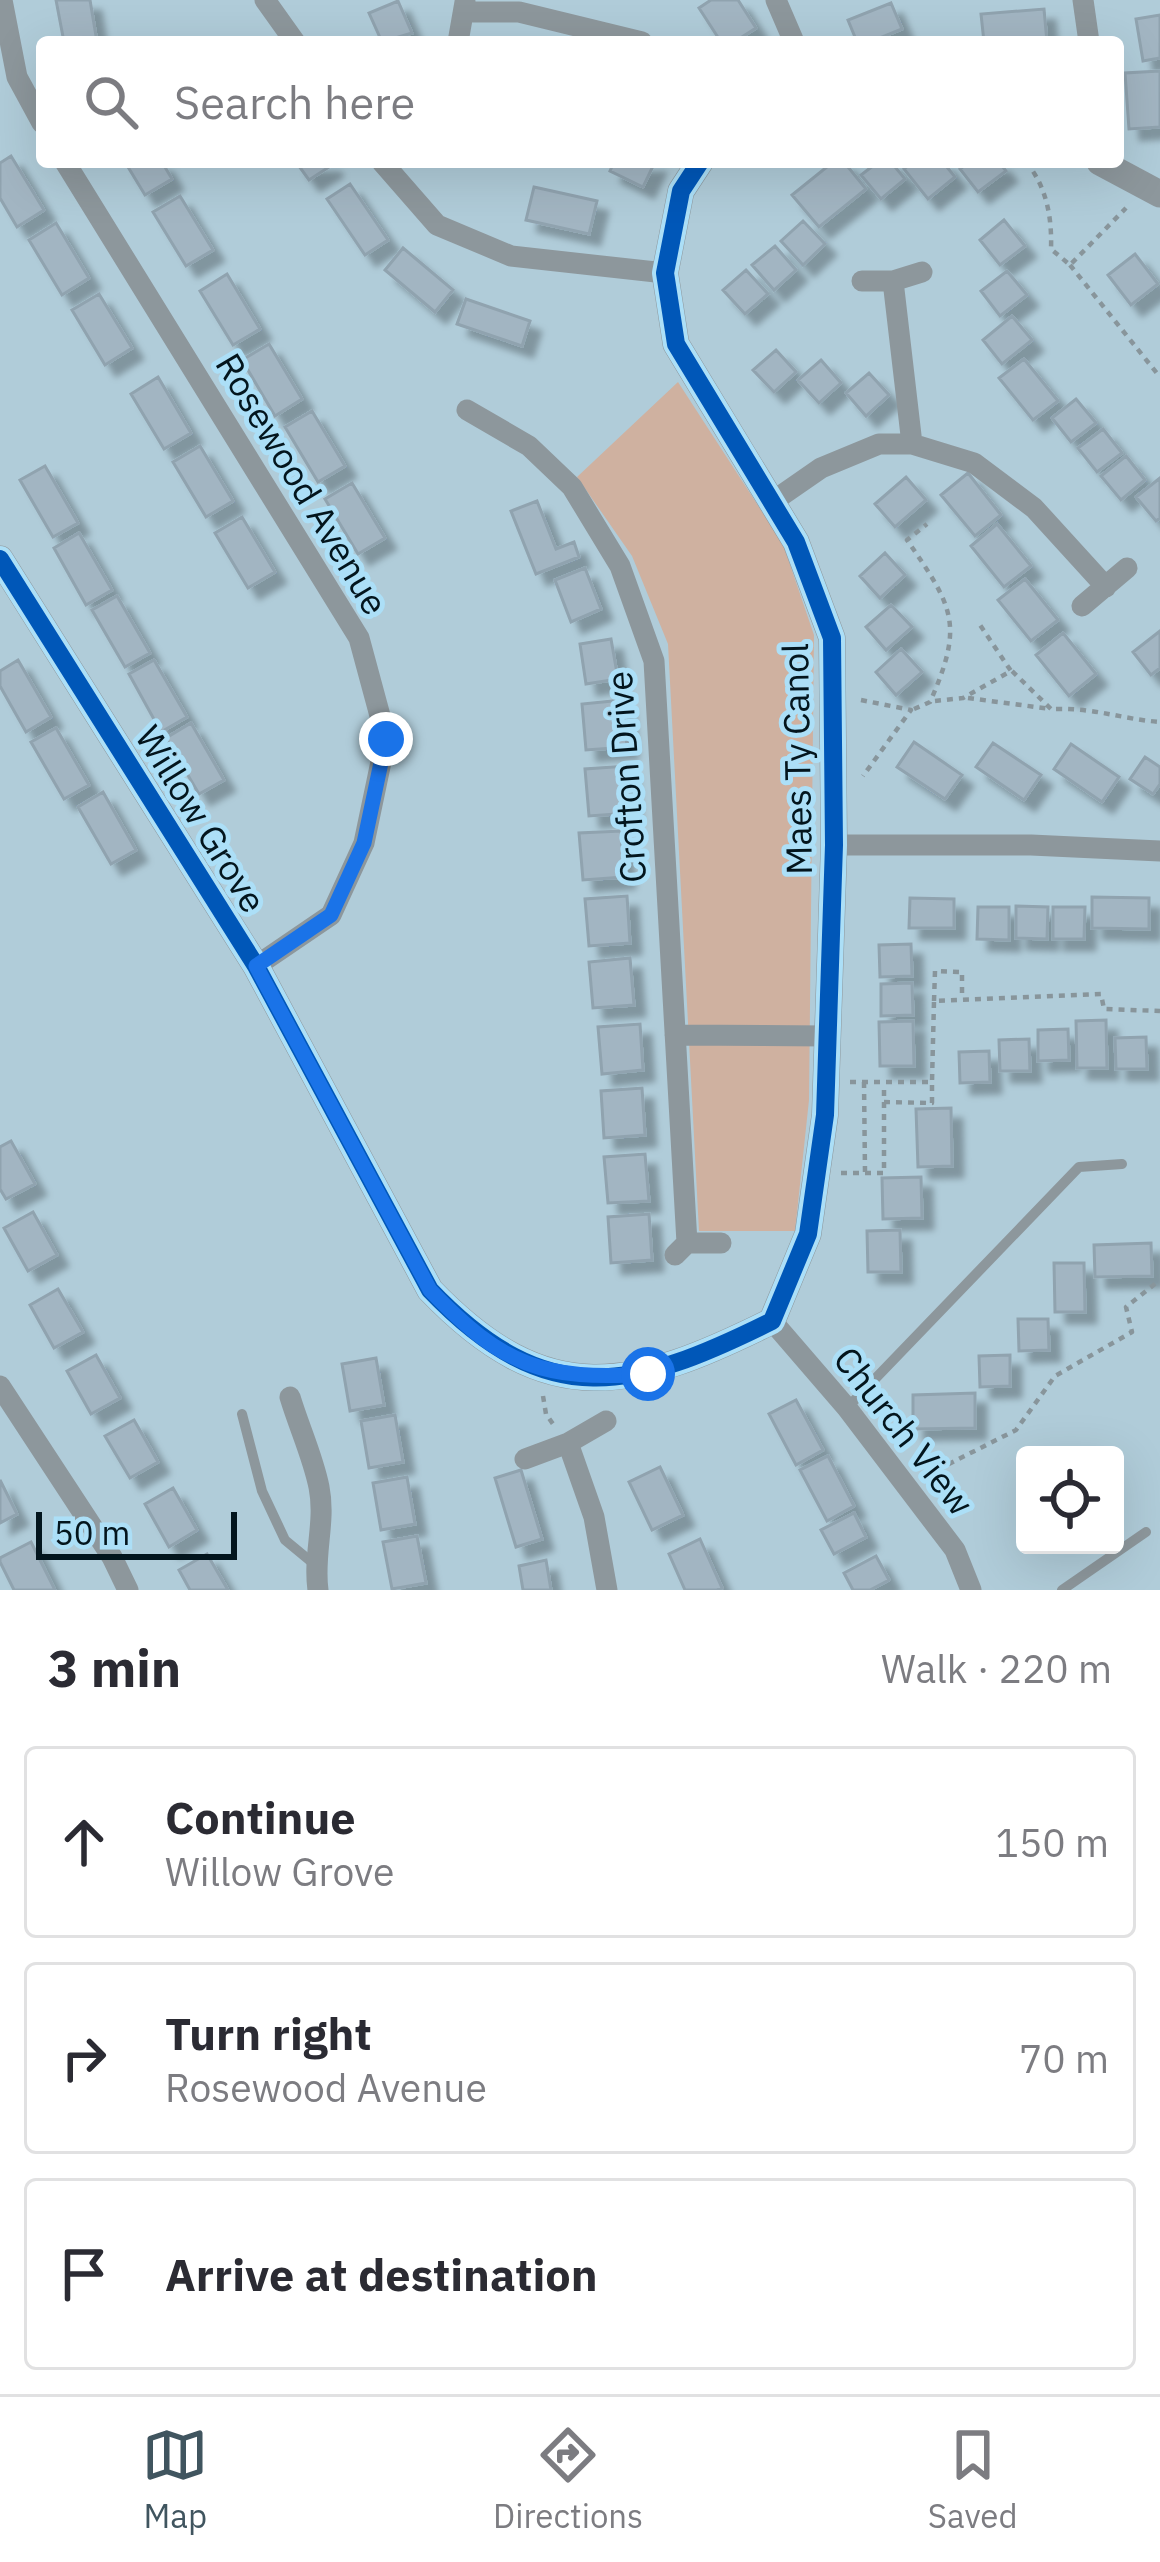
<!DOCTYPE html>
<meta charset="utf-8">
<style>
:root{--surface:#fff;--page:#f7f7f7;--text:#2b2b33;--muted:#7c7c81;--line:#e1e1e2;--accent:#40555f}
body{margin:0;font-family:"IBM Plex Sans",sans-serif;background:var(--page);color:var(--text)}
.controls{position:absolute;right:36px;bottom:36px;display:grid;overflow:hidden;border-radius:12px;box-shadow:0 12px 48px #0002}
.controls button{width:108px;height:108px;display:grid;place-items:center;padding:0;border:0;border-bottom:3px solid var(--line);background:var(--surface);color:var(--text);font:60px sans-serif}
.scale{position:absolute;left:36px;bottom:30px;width:201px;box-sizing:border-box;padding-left:12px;border:6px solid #03151d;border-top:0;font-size:33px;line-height:42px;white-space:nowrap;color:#03151d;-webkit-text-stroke:9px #acdff7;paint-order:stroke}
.stop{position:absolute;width:36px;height:36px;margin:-27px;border:9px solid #1a73e8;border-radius:50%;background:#fff}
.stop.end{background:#1a73e8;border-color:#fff;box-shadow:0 3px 12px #0008}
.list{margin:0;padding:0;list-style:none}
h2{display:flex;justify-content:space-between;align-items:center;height:156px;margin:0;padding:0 48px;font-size:51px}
h2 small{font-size:39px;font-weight:400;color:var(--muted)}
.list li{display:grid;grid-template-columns:78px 1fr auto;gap:36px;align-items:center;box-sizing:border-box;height:192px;margin:0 24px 24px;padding:0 24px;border:3px solid var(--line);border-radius:12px}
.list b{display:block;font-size:45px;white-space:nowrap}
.list p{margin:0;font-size:39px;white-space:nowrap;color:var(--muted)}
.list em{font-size:39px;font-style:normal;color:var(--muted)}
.icon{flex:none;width:66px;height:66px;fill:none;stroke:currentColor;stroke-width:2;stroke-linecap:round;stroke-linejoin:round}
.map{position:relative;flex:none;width:1160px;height:1590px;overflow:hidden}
.search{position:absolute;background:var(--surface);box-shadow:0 12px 48px #0002;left:36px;right:36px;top:36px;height:132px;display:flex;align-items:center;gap:30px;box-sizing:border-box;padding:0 42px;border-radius:12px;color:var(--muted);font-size:45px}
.sheet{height:804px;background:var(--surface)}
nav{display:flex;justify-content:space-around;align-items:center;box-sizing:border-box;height:168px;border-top:3px solid var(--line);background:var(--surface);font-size:33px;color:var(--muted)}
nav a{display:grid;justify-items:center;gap:6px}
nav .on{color:var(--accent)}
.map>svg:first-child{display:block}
.green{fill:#cfb1a0}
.building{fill:#a2b5c2;stroke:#90a3af;stroke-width:3;filter:url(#shadow)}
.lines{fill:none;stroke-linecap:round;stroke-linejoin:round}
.path{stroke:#88959b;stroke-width:4.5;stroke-dasharray:6 6;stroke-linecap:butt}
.service{stroke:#8d979c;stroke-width:10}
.minor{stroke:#8d979c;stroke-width:21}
.tertiary{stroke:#8d979c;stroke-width:27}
.cycleway-casing{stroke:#acdff7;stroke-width:26}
.cycleway{stroke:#0057b8;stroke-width:18}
.route{stroke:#1a73e8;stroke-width:15}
.labels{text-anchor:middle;stroke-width:10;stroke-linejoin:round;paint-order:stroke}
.street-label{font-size:36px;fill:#03151d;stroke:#acdff7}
</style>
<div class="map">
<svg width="1160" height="1590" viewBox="0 0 1160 1590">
<defs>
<filter id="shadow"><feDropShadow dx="11" dy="11" stdDeviation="3" flood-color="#0004"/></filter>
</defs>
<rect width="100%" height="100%" fill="#b0ccd9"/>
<path class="green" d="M678 382 783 544 814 635 809 1100 795 1231H699L668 644 632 556 577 477Z"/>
<path class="building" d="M56 0H90L97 42H64Z
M711 0H738L756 28 734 42H721L699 8Z
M398 1 412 33 382 42 369 13Z
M891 3 902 29 870 42H857L848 20Z
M1044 9 1047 42H984L981 14Z
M1160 15V58L1143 61 1136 19Z
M1160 71V127L1129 129 1125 73Z
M11 156 44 210 17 227 0 198V163Z
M125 162H162L172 179 145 195Z
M296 162H329L332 165 309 180Z
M614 162H655L643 187 610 171Z
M833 162H844L866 189 819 227 792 195Z
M878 162H891L905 179 881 199 861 175Z
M912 162H943L955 177 928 199 904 169Z
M969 162H999L1006 171 978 192 960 169Z
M350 184 388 240 365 255 327 199Z
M534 187 597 201 589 234 526 220Z
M180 196 213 250 186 266 153 212Z
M1004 220 1025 246 1000 265 980 240Z
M803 221 825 244 803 265 781 241Z
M56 223 89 278 62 295 29 240Z
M775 246 796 270 774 290 752 265Z
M403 248 453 290 435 312 385 270Z
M1135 254 1158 284 1131 305 1108 275Z
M746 270 768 294 745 314 723 290Z
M1007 271 1027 295 1000 316 981 291Z
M227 274 260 329 233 345 200 291Z
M99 294 132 348 105 365 72 310Z
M466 299 530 321 522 346 457 324Z
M1012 316 1032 340 1002 364 983 340Z
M269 344 302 399 275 416 242 360Z
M776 350 796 372 774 392 753 370Z
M1024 359 1058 401 1033 420 999 378Z
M821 360 841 383 819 403 798 380Z
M869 373 889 395 866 416 846 393Z
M158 377 191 433 164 449 131 394Z
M1076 399 1096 423 1071 442 1052 418Z
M312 411 345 466 318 482 285 427Z
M1103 429 1122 453 1097 472 1078 448Z
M200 446 233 501 206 517 173 462Z
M1126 456 1145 480 1121 500 1101 476Z
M45 466 78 523 53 537 20 480Z
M968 473 1001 515 975 536 941 495Z
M906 477 926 500 895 527 875 504Z
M1160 478V518L1156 521 1136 497Z
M352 483 385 538 358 554 325 499Z
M537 501 556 549 574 542 579 557 536 574 511 511Z
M242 517 275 572 248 588 215 533Z
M997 524 1031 566 1004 587 971 546Z
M79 533 112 590 86 605 54 548Z
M885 553 905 575 880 598 860 576Z
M585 568 601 609 571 622 555 580Z
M1025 579 1058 620 1031 641 998 600Z
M117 596 150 653 125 667 92 610Z
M891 605 912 627 886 650 866 627Z
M1160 631V668L1151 675 1133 652Z
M1063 633 1096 674 1069 696 1036 655Z
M611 639 618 679 586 684 580 644Z
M901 649 922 672 896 695 876 672Z
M18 660 51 717 26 732 0 686V671Z
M154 660 187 717 161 732 129 674Z
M623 700 627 747 586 750 582 704Z
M191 723 224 780 199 794 166 738Z
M56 728 89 785 64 799 31 742Z
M914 742 962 775 945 799 897 767Z
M993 743 1041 775 1024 800 976 767Z
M1071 744 1119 777 1102 802 1054 769Z
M1145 757 1160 767V784L1153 794 1130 779Z
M627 766 630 813 589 816 585 769Z
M103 792 136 850 111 864 78 807Z
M621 831 624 877 583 880 579 833Z
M627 896 630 943 589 946 585 899Z
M1092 897 1149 898V929L1092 928Z
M910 898 954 899V928H909Z
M1016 906 1048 907 1047 939 1016 938Z
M978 907H1009V940L977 939Z
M1053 907H1085L1084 939H1053Z
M911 944 912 976 880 977 879 945Z
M630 958 634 1005 593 1008 589 962Z
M912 983 913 1015 881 1016V984Z
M1106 1020 1107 1068H1077L1076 1021Z
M913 1021 914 1066H880L879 1022Z
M640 1024 643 1070 602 1074 598 1027Z
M1068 1029 1069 1060 1038 1061V1030Z
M1146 1037 1147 1069H1116L1115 1038Z
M1029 1039 1030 1071H1000L999 1040Z
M989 1051 990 1082 960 1083 959 1052Z
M642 1088 645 1135 604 1138 601 1091Z
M951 1108 952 1166 918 1167 916 1109Z
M11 1141 35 1184 6 1199 0 1189V1147Z
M645 1154 649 1201 608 1203 604 1157Z
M921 1177 922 1218 883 1219 882 1178Z
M33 1212 57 1255 28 1271 4 1228Z
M649 1214 652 1260 611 1263 608 1217Z
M900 1230 901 1272H868L867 1231Z
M1151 1243 1152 1276 1095 1277 1094 1245Z
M1054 1263H1084L1085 1312H1055Z
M58 1289 83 1332 54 1348 30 1305Z
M1018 1319H1048L1049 1350 1019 1351Z
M96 1355 120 1398 91 1414 67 1371Z
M1010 1355V1386L980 1387 979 1356Z
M376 1358 384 1405 350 1411 342 1364Z
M975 1393V1428L913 1429V1395Z
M796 1400 823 1450 796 1465 769 1414Z
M395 1415 403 1462 369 1468 361 1421Z
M134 1420 158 1462 130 1478 105 1436Z
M828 1456 854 1506 827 1521 800 1470Z
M660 1467 683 1515 652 1530 629 1482Z
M521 1470 542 1539 516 1547 495 1478Z
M407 1477 415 1524 381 1530 373 1483Z
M0 1480 17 1514 0 1523Z
M173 1488 197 1530 169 1547 145 1504Z
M854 1513 866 1537 834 1554 821 1530Z
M417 1536 426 1583 392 1589 383 1542Z
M700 1539 722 1588 717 1590H685L669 1554Z
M31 1542 55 1590H14L0 1562V1558Z
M207 1554 228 1590H190L179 1570Z
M876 1556 889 1580 870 1590H853L844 1573Z
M546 1560 551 1590H523L519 1566Z"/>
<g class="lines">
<path class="path" d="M1026 162C1047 187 1052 218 1051 249L1070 265 1126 208
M1070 265 1160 377
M968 698 1051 709 1012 671
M861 700 911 710 863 776
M935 701 963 698 1011 671 978 622
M914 709 930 702C964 625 954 608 907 540L927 524
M1056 709C1097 708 1121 719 1160 722
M934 1001 935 971 962 972V999
M850 1082H932L934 1001 1101 994 1104 1009 1160 1011
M864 1082 865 1172
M884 1102 932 1103V1084
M841 1173H884V1084
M543 1396 546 1414 553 1424
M927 1475 1016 1430 1055 1376 1132 1332 1126 1307 1160 1280"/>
<path class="service" d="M847 1408 1079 1167 1122 1164
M242 1414 262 1491 285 1540 314 1564
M1062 1590 1146 1532"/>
<path class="minor" d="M2 0 17 77 42 123
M265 0 295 42
M776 0 794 42
M1083 0 1089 42
M466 12H519L642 42
M458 42 465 2
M65 162 359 638 386 738 364 843 331 915 256 966
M382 162 437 225 511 256 665 273
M862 281H893L922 272
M893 281 912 444
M467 410 529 446 572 487 620 566 654 661 687 1243 675 1255
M772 502 821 468 879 444H912L974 463 1034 508 1106 587
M1082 606 1127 568
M834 845H1031L1160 851
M675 1035 827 1036
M687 1243H721
M772 1321 847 1408 955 1550 971 1590
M0 1386 112 1557 128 1590
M290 1397C299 1427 313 1457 319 1487 326 1522 313 1555 318 1590
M568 1443 594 1517 607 1590
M525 1459 568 1443 606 1421"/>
<path class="tertiary" d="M1100 162 1160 194
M0 559 256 966 430 1290C548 1413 633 1390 772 1321L808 1234 825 1115 834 845 832 638 796 542 676 344 665 273 681 191 700 162"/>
<g class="cycleway-casing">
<path id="cycleway" d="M0 559 256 966 430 1290C548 1413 633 1390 772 1321L808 1234 825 1115 834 845 832 638 796 542 676 344 665 273 681 191 700 162"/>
</g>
<use href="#cycleway" class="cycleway"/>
</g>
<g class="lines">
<path class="route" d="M386 739 364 843 331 915 256 966 430 1290C503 1366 543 1381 648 1374"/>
</g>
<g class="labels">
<g class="street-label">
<text transform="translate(302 484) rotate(59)" y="13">Rosewood Avenue</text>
<text transform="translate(797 759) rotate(-91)" y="13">Maes Ty Canol</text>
<text transform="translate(626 777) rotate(-94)" y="13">Crofton Drive</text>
<text transform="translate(201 819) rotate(58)" y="13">Willow Grove</text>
<text transform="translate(904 1431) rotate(52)" y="13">Church View</text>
</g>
</g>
</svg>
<div class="controls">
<button><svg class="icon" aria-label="locate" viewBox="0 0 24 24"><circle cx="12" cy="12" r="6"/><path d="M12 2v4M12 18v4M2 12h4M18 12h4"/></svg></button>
</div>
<div class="scale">50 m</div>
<div class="stop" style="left:648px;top:1374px"></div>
<div class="stop end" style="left:386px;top:739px"></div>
<div class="search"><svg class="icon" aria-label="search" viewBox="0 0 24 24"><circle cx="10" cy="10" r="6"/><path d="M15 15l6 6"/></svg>Search here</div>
</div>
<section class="sheet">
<h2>3 min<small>Walk · 220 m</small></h2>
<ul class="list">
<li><svg class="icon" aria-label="ahead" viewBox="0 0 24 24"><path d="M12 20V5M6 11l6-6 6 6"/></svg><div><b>Continue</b><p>Willow Grove</p></div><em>150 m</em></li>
<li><svg class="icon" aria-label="right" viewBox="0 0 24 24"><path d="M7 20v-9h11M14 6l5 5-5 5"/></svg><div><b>Turn right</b><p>Rosewood Avenue</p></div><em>70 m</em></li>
<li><svg class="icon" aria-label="arrive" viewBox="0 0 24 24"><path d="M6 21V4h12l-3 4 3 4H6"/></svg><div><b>Arrive at destination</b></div></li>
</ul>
</section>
<nav>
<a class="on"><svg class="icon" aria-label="map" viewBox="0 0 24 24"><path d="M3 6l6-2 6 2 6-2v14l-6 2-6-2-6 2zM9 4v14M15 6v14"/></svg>Map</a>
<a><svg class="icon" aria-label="directions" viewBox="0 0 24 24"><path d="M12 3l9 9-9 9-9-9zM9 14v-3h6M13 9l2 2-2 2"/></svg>Directions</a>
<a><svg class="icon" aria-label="saved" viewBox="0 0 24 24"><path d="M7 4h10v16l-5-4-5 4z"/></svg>Saved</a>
</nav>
